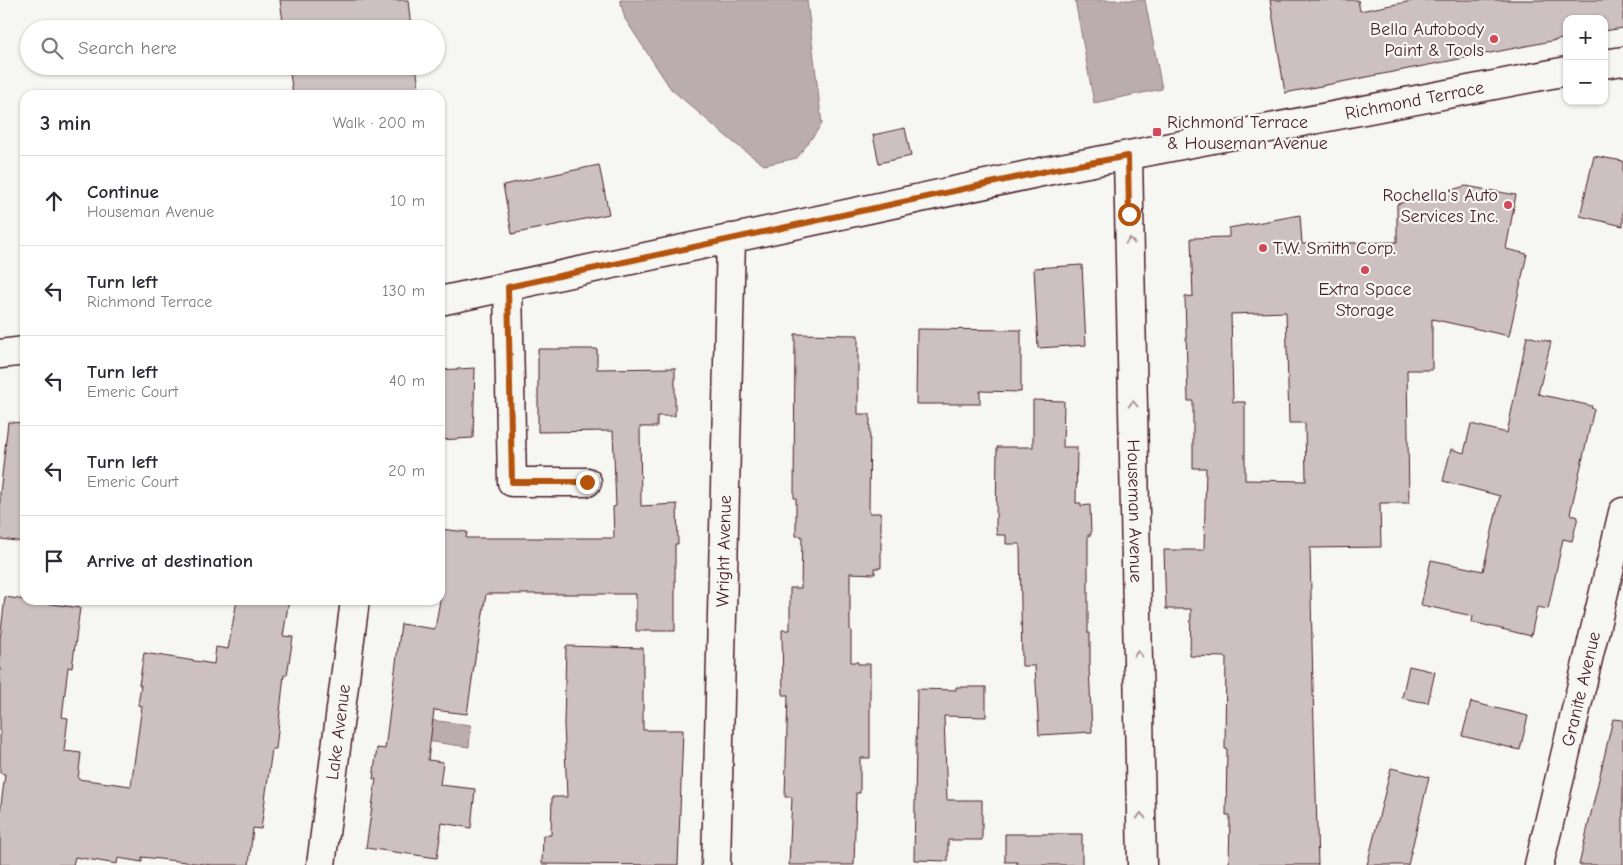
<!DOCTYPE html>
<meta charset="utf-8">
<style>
:root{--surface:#fff;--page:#f2f2f3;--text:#2b2b33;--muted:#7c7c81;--line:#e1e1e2}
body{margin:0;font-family:"Comic Neue",sans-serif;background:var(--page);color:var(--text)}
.controls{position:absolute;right:15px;top:15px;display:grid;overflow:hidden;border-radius:10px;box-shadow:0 1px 4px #0004}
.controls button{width:45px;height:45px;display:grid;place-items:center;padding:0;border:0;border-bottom:1px solid var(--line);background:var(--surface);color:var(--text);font:25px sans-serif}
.stop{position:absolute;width:15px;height:15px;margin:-11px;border:4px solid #b45309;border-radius:50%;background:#fff}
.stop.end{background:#b45309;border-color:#fff;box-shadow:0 1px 5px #0008}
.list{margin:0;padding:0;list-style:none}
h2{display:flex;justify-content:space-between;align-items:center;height:65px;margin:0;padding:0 20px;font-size:21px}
h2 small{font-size:16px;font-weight:400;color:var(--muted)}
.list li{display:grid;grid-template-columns:32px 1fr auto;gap:15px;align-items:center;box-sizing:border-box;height:90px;padding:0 20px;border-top:1px solid var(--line)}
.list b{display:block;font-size:19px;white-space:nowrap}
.list p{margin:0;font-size:16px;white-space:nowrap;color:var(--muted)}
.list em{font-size:16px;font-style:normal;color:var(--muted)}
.icon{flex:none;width:28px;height:28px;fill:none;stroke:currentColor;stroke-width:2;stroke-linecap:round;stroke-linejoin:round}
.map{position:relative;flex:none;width:1623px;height:865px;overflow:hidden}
.search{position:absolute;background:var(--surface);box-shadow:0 1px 4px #0004;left:20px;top:20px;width:425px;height:55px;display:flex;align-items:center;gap:12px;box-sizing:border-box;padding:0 18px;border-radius:28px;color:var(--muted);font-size:19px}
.panel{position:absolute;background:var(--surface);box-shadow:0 1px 4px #0004;left:20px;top:90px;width:425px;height:515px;border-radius:15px}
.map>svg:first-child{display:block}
.water{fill:#bbadae;stroke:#8e747a}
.building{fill:#ccc1c0;stroke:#4a1f2b;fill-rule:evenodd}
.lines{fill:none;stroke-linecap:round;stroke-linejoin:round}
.street-casing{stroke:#4a1f2b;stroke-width:31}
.secondary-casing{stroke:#4a1f2b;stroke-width:31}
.street{stroke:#f6f6f2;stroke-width:28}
.secondary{stroke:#f6f6f2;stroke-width:28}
.oneway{stroke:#a99598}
.route{stroke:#b45309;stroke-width:6}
.poi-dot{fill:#d1495b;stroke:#f6f6f2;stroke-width:2}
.labels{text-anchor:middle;stroke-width:4.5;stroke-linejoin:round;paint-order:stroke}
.poi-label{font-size:18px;fill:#4a1f2b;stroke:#f6f6f2;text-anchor:end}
.street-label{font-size:18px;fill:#4a1f2b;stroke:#f6f6f2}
</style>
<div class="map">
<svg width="1623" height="865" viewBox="0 0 1623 865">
<rect width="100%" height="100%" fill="#f6f6f2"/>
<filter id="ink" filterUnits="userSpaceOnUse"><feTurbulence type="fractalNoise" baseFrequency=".02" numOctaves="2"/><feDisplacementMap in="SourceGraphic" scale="10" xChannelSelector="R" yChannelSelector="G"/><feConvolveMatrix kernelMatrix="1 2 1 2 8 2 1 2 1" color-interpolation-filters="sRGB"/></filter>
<g filter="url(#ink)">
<path class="water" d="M620 0H807L822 124 797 158 764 165 733 142 671 89 625 19Z
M1075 0H1145L1162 89 1094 103Z
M429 720 471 725 469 747 426 741Z"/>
<path class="building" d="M280 0H408L411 29H284Z
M1270 0H1358L1360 11 1417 0H1623V28L1604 31V19H1567V38L1285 93Z
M289 66H416L420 95H293Z
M905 128 911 156 879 163 873 135Z
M1594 156 1623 161V226L1580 216Z
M599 165 609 214 512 234 503 185Z
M1466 186 1516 195 1506 249 1527 254 1509 336 1432 319V370H1407L1409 503H1380L1381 547 1310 548 1313 688 1318 865H1229L1230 815H1226L1227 749H1225L1226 657 1190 656 1191 609H1166L1164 550H1204L1206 468H1193V401H1188L1185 297 1193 296 1191 238 1229 237V228L1300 215 1302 244 1397 242V204ZM1286 312 1289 423H1305L1306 481 1245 480V402H1233L1231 314Z
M1082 265 1086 345 1038 348 1034 268Z
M917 329 1021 330V392L980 391V404H916Z
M795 334 858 335V414H870L869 513H881V568H875V574L850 573V630H851V662H858V664H870V758H860V793H856L854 865H789L792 797H785L788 695H783L782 630H790V588H801L802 536H796V498H794Z
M1527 336 1551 342 1538 394 1592 406 1591 408 1594 409 1570 514 1578 517 1572 541 1563 539 1548 609 1537 607 1531 636 1472 622 1473 616 1421 605 1431 560 1483 571 1500 496 1443 481 1451 449 1464 453 1471 424 1507 433Z
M538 349H597V369L675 368V416H657V427H640L641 506 677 504 678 544H675V631H636V594H486L477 652H476L467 714 434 710 428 760 443 762 440 785 475 789 471 828 442 823 437 858 366 848 376 779H373L377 748 385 749 401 624 435 629 440 600V529L467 532 466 538H614L613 507 616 506 613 431 538 432Z
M475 368 473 438 440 440V370Z
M1033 400 1064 401 1063 447H1077L1076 503H1081V506L1090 505 1091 535H1088V633H1090V666H1089L1092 732 1039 735 1035 666H1022L1020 544H1006V535H997L996 528 997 447H1033Z
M8 422 25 423V542L0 539V493Z
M5 597 80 608 72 668 68 667 62 717 68 718 64 751 81 753 78 779 131 786 142 706 138 705 141 685H139L144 653 214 664 216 647 228 649 237 600H289L283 636 293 637 287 675H284L276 749H272L261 829 253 828 249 865H212L142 857V862L118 858 117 864 75 857 73 865H0V813L5 774 0 773V639Z
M566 646 643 648V730H683L678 865 542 864 543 835H551L552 797H567L564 724Z
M1409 666 1435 672 1428 703 1402 698Z
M956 687H986V717L944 716 947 800H982V840H948V861L914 860 917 689 956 690Z
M1471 702 1528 716 1520 750 1462 736Z
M1613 719 1623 720V865H1579Z
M1391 768 1429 777 1408 865H1367Z
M1005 834H1082V865H1017V862H1005Z"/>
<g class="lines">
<g class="street-casing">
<g id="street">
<path id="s1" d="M1128 156 1142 865"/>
<path d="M508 287 512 482H587"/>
<path id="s2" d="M321 865 355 600"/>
<path id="s3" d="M716 865 731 238"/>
<path id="s4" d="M1539 865 1623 512"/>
</g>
</g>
<g class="secondary-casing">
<g id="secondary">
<path d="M1604 64 1623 61"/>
<path id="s5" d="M440 301 1051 170 1567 71"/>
<path d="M0 354 25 351"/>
</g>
</g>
<use href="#street" class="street"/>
<use href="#secondary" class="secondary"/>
</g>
<defs><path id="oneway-chevron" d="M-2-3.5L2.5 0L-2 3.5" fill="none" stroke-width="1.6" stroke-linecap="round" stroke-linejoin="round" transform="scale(1.25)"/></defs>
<g class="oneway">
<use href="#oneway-chevron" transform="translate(1130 241) rotate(-91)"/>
<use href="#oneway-chevron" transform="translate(1133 404) rotate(-91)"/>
<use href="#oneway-chevron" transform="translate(1138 654) rotate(-91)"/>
<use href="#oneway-chevron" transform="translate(1141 816) rotate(-91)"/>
</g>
</g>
<g class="lines" filter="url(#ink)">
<path class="route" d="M587 482H512L508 287 1051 170 1128 156 1129 214"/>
</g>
<g class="poi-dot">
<circle cx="1494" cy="39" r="5"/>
<rect x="1152" y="127" width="10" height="10" rx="2.5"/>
<circle cx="1508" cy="205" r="5"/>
<circle cx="1263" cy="248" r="5"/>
<circle cx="1365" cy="270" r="5"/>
</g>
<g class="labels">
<g class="poi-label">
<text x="1484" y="35">Bella Autobody<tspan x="1484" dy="21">Paint &amp; Tools</tspan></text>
<text x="1167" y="128" text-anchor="start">Richmond Terrace<tspan x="1167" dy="21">&amp; Houseman Avenue</tspan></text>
<text x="1498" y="201">Rochella's Auto<tspan x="1498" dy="21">Services Inc.</tspan></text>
<text x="1273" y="254" text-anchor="start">T.W. Smith Corp.</text>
<text x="1365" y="295" text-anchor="middle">Extra Space<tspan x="1365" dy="21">Storage</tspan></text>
</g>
<g class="street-label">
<text dy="6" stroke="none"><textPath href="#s5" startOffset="995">Richmond Terrace</textPath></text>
<text dy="6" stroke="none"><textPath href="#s1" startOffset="355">Houseman Avenue</textPath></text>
<text dy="6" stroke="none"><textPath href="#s3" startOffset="314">Wright Avenue</textPath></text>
<text dy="6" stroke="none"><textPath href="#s4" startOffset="181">Granite Avenue</textPath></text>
<text dy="6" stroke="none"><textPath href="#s2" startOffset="134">Lake Avenue</textPath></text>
</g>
</g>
</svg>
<div class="controls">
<button>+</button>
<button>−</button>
</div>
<div class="stop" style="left:1129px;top:214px"></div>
<div class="stop end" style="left:587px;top:482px"></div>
<div class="search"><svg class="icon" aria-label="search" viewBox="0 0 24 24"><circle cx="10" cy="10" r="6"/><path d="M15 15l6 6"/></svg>Search here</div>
<section class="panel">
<h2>3 min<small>Walk · 200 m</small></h2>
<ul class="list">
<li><svg class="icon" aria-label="ahead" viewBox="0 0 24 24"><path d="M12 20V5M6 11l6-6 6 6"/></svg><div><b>Continue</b><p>Houseman Avenue</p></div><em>10 m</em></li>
<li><svg class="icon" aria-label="left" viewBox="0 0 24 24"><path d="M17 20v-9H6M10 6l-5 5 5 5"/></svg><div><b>Turn left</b><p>Richmond Terrace</p></div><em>130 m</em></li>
<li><svg class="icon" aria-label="left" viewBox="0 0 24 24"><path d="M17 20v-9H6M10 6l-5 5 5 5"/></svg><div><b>Turn left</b><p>Emeric Court</p></div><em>40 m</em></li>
<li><svg class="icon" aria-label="left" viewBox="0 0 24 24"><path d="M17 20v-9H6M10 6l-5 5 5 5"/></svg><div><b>Turn left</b><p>Emeric Court</p></div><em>20 m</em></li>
<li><svg class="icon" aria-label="arrive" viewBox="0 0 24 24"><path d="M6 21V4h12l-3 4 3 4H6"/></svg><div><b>Arrive at destination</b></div></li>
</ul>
</section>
</div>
